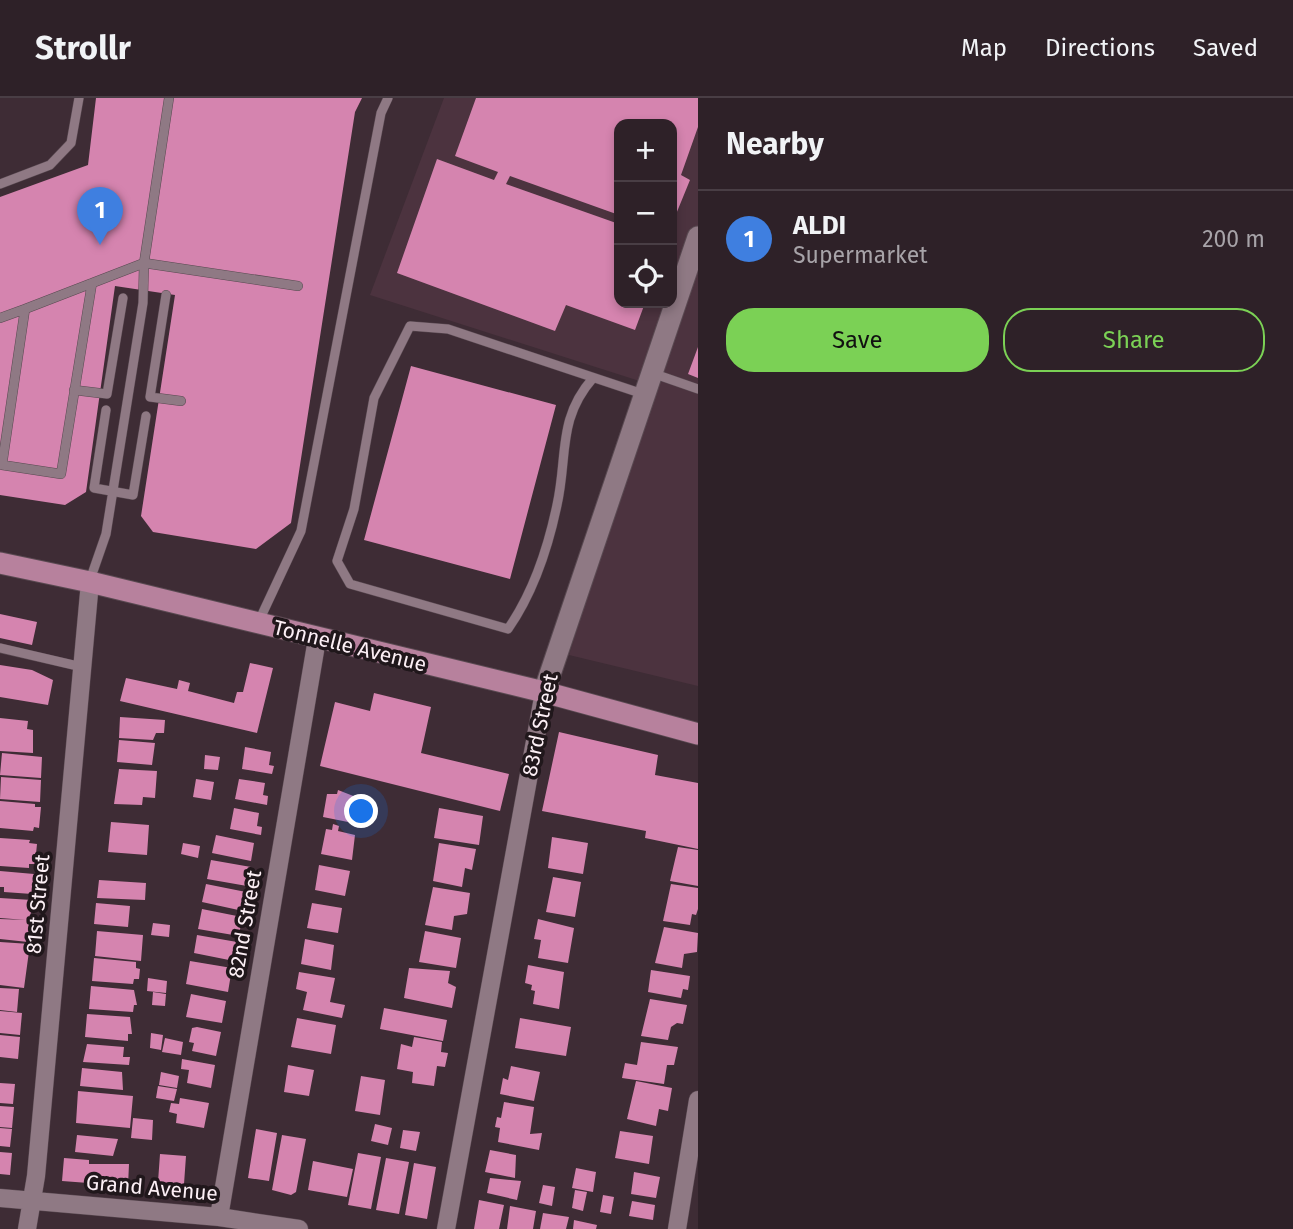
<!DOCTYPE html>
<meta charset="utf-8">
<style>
:root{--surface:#2e2128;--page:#3a2e34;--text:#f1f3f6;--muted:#a7a3a8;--line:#493e45;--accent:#7bd155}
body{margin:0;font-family:"Fira Sans",sans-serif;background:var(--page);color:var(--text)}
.controls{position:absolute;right:21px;top:21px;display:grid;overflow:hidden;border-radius:14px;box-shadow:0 4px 10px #0003}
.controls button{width:63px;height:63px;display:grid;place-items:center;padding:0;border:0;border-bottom:2px solid var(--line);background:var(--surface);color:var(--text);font:35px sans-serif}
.you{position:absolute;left:362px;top:714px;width:24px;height:24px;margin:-18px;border:5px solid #fff;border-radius:50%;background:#1a73e8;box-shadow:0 0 0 10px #1a73e833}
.badge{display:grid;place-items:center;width:46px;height:46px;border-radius:50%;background:var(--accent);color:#fff;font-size:23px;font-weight:700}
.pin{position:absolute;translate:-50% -58px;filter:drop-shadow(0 2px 4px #0008)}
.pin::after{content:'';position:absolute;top:37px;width:24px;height:21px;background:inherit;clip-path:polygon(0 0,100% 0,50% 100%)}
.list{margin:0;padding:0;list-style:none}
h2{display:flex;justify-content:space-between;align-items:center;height:91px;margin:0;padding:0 28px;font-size:30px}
h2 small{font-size:23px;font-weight:400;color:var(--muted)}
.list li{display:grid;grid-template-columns:46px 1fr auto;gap:21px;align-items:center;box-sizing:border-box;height:98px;padding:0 28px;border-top:2px solid var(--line)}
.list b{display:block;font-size:26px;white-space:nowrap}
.list p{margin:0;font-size:23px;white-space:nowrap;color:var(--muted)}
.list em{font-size:23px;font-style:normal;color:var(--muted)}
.actions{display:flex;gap:14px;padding:21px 28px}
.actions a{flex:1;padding:16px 0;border:2px solid var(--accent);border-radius:28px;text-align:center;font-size:24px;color:var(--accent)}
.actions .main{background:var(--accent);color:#111}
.icon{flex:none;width:38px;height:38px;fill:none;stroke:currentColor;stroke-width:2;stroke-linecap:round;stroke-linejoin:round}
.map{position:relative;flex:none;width:698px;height:1131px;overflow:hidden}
header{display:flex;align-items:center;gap:42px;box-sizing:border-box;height:98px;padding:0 35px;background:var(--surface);border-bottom:2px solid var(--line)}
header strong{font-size:33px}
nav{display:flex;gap:38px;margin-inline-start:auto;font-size:24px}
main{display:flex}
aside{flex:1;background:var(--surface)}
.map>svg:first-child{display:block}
.built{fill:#4c333f;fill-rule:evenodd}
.building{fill:#d584af}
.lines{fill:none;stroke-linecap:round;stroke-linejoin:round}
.lane-casing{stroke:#594951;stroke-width:10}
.street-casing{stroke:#594951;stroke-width:19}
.secondary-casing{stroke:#594951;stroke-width:23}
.primary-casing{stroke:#594951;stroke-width:23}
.lane{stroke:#8f7984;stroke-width:9}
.street{stroke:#8f7984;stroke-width:18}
.secondary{stroke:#8f7984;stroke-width:21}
.primary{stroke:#b7819d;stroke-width:21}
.labels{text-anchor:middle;stroke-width:7;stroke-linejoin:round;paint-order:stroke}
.street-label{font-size:21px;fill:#fceff5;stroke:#20171b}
</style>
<header>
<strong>Strollr</strong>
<nav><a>Map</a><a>Directions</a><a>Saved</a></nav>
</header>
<main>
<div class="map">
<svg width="698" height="1131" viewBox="0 0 698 1131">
<rect width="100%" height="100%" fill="#3e2c35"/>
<path class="built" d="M444 0H698V588L569 557 652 287 370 197ZM619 26H672V205H619Z"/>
<path class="building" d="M96 0H362L355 14 291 425 256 451 153 434 141 418 175 197 115 188 86 394 65 407 0 397V99L88 67Z
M476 0H698V29L681 77 690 82 672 126V26H619V117L510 78 506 86 619 126V205H645L635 232 566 207 555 233 397 175 437 61 494 82 498 74 455 58Z
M698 249V280L688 276Z
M411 268 556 307 510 481 364 442Z
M0 516 37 524 32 547 0 540Z
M250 565 273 570 257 635 120 603 126 580 177 591 179 582 190 585 188 593 234 605 237 594H243Z
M0 567 32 572 53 582 48 607 0 599Z
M374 595 431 609 421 655 509 676 500 713 320 668 335 604 370 613Z
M120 619 165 622 164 635H156L153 642 119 640Z
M0 620 28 623 27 631 33 632V655L0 653Z
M559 634 658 657 655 677 698 685V751L645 740 646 733 542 713Z
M119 642 155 645 152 667 117 664Z
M245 649 271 654 269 667 274 668 272 676 242 671Z
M2 655 42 659 41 680 0 677Z
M205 657 220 659 218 672 204 671Z
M119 671 157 673 155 700 143 699 142 707 114 706Z
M1 679 41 682 40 704 0 701Z
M196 681 214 684 211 702 193 699Z
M239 681 265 685 263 697 268 698 267 707 235 701Z
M338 692 361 701 358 726 323 719 327 696H337Z
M0 703 35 706V709H41L39 730 34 729 33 733 0 730Z
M234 710 259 715 257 728 262 729 261 737 230 731Z
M439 710 483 718 479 747 434 740Z
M111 724 149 727 147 757 108 754Z
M333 726 339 728 338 733 355 737 352 762 321 756 326 731 332 732Z
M216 737 254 745 251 763 212 755Z
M552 739 588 745 583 776 548 770Z
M0 740 30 742 29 745 37 746 35 766H29V770L0 768Z
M183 745 200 748 198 760 181 756Z
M439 745 476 751 472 772 465 770 462 789 433 783Z
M678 749 698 752V788L670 783Z
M211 762 251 769 247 788 207 781Z
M319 767 350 773 345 798 315 792Z
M0 773 34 776 32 796 4 794V789H0Z
M553 779 581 784 575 819 546 814Z
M99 782 146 785 145 802 97 800Z
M206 786 246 794 243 813 202 804Z
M671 786 698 790V811L696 817 692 816 690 827 663 823Z
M433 789 470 795 467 816 454 818 452 832 425 827Z
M0 800 32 802 28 844 0 841V821L26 822 0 820Z
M96 805 130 808 128 829 94 826Z
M312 805 342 810 338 835 307 830Z
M202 811 242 819 239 838 198 831Z
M538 821 574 830 568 865 538 860 541 842 534 841Z
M153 825 170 827 169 839 151 837Z
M664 829 698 835 697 854 684 856 682 870 655 865Z
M97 833 143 837 141 863 95 858Z
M425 833 461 840 456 870 419 864Z
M197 837 237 844 234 863 194 855Z
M305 841 334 847 331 872 301 866Z
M0 844 30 846 24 890 0 887Z
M94 860 136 864V870L140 871 139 881H134L133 886 92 883Z
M190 863 232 870 228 894 186 886Z
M528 867 564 874 559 911 533 906 535 893 531 892 532 887 525 885Z
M409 870 450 873 448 885 456 889 452 910 404 900Z
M651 872 690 878 688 892 683 891 681 900 648 894Z
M299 874 335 880 330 904 345 907 342 920 303 912 307 894 296 891Z
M148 880 167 883 166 895 147 893Z
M91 888 134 892 137 907H134L133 914 89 911Z
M0 890 19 891 17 914 0 912Z
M153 894 166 896 165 908 152 907Z
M191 896 226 903 222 925 186 919Z
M650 901 687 907 683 926 677 925 671 929 668 942 641 938Z
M384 910 447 922 443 943 380 931Z
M0 913 22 915 20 937 0 935Z
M87 916 130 919 132 936H128V943L85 939Z
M297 920 336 927 331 956 291 949Z
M520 920 571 929 566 958 515 950Z
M197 929 221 934 216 958 192 953 194 945 189 944 192 930Z
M151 935 163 937 161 952 150 950Z
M0 937 20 939 18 961 0 959Z
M414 939 442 944 441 954 448 955 445 969 437 968 434 988 412 985 413 974 397 971 401 946 412 949Z
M165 940 183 944 181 957 162 954Z
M641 944 678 949 674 967H667L664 986 622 980 625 965 637 967Z
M87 946 124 949 123 959H130L129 967 83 964Z
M182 961 215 967 211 990 187 985 189 972 181 971Z
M288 967 314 972 309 998 284 994Z
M511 968 540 974 534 1003 500 996 503 980 508 982Z
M82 970 122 974 123 992 80 988Z
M161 974 179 978 177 990 159 987Z
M361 978 385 982 380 1017 355 1013Z
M636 983 672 990 668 1013 659 1011 656 1028 627 1021Z
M0 985 15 986 13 1006 0 1005Z
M158 988 177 991 174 1003 156 1000Z
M78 993 133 998 130 1030 76 1025Z
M180 1000 209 1005 204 1030 176 1025 177 1016 169 1014 171 1005 179 1006Z
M504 1004 534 1009 530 1036 542 1035 539 1052 498 1044 500 1030 495 1029 497 1019 501 1020Z
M0 1008 14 1009 12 1030 0 1029Z
M133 1020 153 1022 152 1042 131 1040Z
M375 1026 392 1030 388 1047 371 1043Z
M0 1030 12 1031 10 1049 0 1048Z
M256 1031 277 1035 269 1083 248 1080Z
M403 1032 420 1034 416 1053 400 1050Z
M620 1033 653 1038 649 1066 615 1060Z
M77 1037 118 1041 113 1058 75 1054Z
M282 1037 306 1041 296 1094 291 1097 272 1092Z
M490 1052 516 1057 515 1080 485 1074Z
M0 1054 12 1055 10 1077 0 1076Z
M358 1055 381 1059 371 1111 348 1107Z
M160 1056 186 1058 184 1086 158 1084Z
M64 1060 89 1062V1066H129L128 1088 62 1083Z
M386 1060 409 1064 399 1116 376 1112Z
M313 1063 353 1071 347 1099 308 1092Z
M414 1065 436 1069 427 1121 405 1117Z
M576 1070 596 1074 593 1094 572 1090Z
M634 1074 660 1079 656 1100 631 1096Z
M490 1080 521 1083 517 1102 487 1095Z
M543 1087 555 1089 552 1108 539 1105Z
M575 1092 587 1094 583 1113 572 1110Z
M603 1097 614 1099 611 1116 600 1114Z
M479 1102 504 1107 499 1131H474Z
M632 1103 655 1107 653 1122 629 1118Z
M510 1108 536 1113 533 1131H507Z
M543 1115 569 1119 566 1131H540Z
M574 1122 597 1127 596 1131H573Z"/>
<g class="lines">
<g class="lane-casing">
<path id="lane" d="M0 86 50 67 71 45 79 0
M92 185 61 376 2 367 25 211 144 165 169 0
M166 197 150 299 181 303
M0 220 25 211
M652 275 698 291
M593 280C557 321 568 358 557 407 548 450 533 495 508 531L350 486 337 463 354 411 374 300 410 228 448 231 643 296
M74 292 107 296 123 200
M106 312 94 390 133 397 146 318
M90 482 106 436 143 205 144 165 298 188
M258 525 301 433 381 15 388 0
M0 550 82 569"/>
</g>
<g class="street-casing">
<path id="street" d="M0 1100 219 1119 299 1131
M219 1119 317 541
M27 1131 36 1078 90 484
M446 1131 544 594
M677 1131 698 1002"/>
</g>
<g class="secondary-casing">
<path id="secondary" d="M544 594 698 139"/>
</g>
<g class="primary-casing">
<path id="primary" d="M0 465 90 484 544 594 698 636"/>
</g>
<use href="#lane" class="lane"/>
<use href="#street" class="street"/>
<use href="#secondary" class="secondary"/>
<use href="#primary" class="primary"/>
</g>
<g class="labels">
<g class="street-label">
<text transform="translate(350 548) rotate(14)" y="7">Tonnelle Avenue</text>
<text transform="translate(540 627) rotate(-78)" y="7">83rd Street</text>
<text transform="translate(38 806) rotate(-85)" y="7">81st Street</text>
<text transform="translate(245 826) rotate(-80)" y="7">82nd Street</text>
<text transform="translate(152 1090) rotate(5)" y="7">Grand Avenue</text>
</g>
</g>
</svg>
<div class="controls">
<button>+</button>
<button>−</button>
<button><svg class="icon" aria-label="locate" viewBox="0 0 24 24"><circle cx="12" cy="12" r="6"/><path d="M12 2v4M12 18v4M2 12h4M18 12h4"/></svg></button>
</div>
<div class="you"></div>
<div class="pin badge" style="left:100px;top:147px;background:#3f7fe0">1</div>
</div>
<aside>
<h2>Nearby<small></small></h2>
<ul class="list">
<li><span class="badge" style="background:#3f7fe0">1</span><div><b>ALDI</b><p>Supermarket</p></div><em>200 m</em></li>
</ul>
<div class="actions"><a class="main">Save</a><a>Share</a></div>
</aside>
</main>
